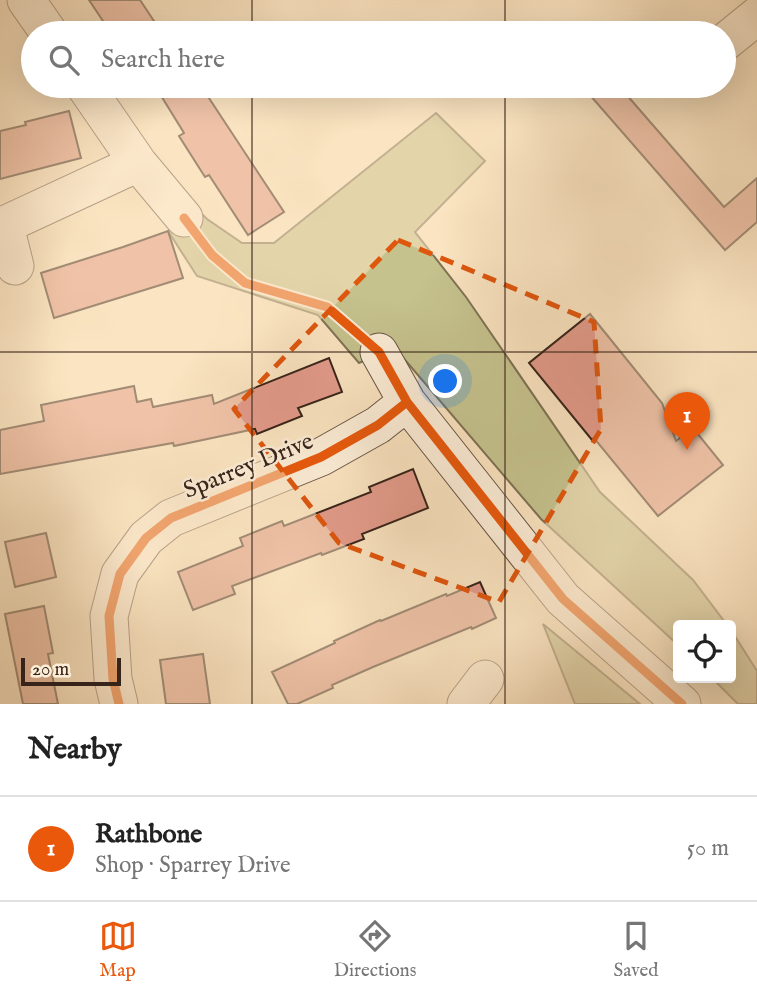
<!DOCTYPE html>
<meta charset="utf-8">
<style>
:root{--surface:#fff;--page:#f6f6f6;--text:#222;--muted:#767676;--line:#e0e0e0;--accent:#ea580c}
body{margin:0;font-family:"IM FELL English",serif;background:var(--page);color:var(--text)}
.controls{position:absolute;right:21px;bottom:21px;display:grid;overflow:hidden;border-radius:7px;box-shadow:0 7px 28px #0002}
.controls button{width:63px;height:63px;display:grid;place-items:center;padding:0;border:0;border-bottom:2px solid var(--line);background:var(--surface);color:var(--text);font:35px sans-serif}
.scale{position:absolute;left:21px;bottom:18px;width:100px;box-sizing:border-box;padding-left:7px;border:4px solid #362319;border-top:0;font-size:19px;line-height:24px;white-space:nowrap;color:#362319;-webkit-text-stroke:5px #fcedd7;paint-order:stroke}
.you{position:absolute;left:446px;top:382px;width:24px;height:24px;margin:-18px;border:5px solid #fff;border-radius:50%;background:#1a73e8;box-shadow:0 0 0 10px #1a73e833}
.badge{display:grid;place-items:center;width:46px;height:46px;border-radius:50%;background:var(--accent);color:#fff;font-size:23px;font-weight:700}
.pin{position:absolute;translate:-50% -58px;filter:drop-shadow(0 2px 4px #0008)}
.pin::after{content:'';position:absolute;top:37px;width:24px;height:21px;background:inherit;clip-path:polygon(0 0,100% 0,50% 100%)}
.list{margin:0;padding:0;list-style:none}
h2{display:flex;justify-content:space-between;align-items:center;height:91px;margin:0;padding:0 28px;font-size:30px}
h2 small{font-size:23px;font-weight:400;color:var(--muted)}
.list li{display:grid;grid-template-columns:46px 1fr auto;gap:21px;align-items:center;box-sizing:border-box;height:105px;padding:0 28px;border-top:2px solid var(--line)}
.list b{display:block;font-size:26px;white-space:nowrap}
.list p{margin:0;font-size:23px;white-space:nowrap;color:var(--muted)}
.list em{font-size:23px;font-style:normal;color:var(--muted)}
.icon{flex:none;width:38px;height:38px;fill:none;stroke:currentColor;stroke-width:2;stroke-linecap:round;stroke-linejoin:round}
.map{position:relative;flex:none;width:757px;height:704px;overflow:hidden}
.search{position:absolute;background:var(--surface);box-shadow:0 7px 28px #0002;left:21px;right:21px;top:21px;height:77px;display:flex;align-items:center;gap:18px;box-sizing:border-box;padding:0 24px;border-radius:38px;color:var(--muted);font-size:26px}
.sheet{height:196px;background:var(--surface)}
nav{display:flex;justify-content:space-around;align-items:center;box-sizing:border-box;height:98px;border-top:2px solid var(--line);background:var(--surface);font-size:19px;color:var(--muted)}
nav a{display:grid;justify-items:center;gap:4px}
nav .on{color:var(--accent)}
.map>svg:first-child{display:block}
.green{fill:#c5c28e;stroke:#7e7254;stroke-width:2}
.building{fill:#e39b8b;stroke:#362319;stroke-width:2}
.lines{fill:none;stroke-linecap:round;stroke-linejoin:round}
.minor-casing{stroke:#675343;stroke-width:39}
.minor{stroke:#fcedd7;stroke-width:37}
.cycleway-casing{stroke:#fcedd7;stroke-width:13}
.cycleway{stroke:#e8590c;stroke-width:9}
.marked{fill:none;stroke:#df560d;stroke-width:5;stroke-dasharray:14 9;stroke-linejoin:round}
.grid{fill:none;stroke:#362319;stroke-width:2;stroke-opacity:0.55}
.labels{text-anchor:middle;stroke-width:5;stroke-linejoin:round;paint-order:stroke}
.street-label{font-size:24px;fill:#362319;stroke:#fcedd7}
</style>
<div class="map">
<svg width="757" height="704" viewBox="0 0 757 704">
<rect width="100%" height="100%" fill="#fbe4c1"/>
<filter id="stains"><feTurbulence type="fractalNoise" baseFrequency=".00286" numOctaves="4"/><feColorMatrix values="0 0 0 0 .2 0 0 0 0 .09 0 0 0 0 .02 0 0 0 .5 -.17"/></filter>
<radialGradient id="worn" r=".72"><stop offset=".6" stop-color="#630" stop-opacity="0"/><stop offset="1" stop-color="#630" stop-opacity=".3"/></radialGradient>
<path class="green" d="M436 113 485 161 415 232 466 297 600 492 693 580 727 625H678V645L541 519 394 347 359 363 318 315 197 276 168 231 199 211 207 219 242 243H274Z
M543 624 640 704H575Z
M731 630 757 671V704H738L712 678H731Z"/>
<path class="building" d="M89 0H140L162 33H111Z
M155 86H201L284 212 248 235 209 175 205 177 179 136 184 133Z
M582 86H619L724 207 757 178V222L725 250Z
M69 111 81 158 0 179V131L26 125 25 122Z
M168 231 183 278 54 318 41 273 123 247Z
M590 314 662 403 676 441 693 428 723 465 658 516 594 438 592 440 529 363Z
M329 358 342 392 298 408 302 416 257 434 255 429 174 446 173 443 0 474V430L44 421 41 405 134 386 137 402 151 399 153 407 212 395 214 404Z
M413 469 428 508 362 534 364 539 322 555 321 553 232 586 235 594 193 610 178 572 243 546 240 538 282 521 284 526 371 492 369 487Z
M46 533 56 577 15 587 5 542Z
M480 582 496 618 472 629 471 627 373 667 332 685 333 688 297 704H288L272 672 335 643 334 641 380 620 381 621 446 594 447 596Z
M44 606 53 653 48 654 58 704H23L5 614Z
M203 654 210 704H166L160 660Z"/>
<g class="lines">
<g class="minor-casing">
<path id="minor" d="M26 0 49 33
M725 42 757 16
M85 86 138 163 184 218
M5 226 15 266
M0 227 138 163
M379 352 407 402 563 599 682 704
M119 704 113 679 109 616 120 574 146 538 171 518 321 457 378 425 407 402
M466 704 485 679"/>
</g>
<use href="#minor" class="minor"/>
<g class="cycleway-casing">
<path id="cycleway" d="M184 218 212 255 245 283 327 307 379 352 407 402 563 599 682 704
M119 704 113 679 109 616 120 574 146 538 171 518 321 457 378 425 407 402"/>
</g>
<use href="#cycleway" class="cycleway"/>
</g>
<path d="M0 0H757V704H0ZM398 240 594 322 601 429 499 602 339 543 234 409Z" fill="#fbe4c1" fill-opacity=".55" fill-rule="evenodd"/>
<path class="marked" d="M398 240 594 322 601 429 499 602 339 543 234 409Z"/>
<path class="grid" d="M252 0V33M505 0V33M252 86V704M505 86V704M0 352H757"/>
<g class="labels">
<g class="street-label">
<text transform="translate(248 465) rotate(-22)" y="8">Sparrey Drive</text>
</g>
</g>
<rect width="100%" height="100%" filter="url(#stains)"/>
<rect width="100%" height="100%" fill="url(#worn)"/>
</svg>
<div class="controls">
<button><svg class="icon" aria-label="locate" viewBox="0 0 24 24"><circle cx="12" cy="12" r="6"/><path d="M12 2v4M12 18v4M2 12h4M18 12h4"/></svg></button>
</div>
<div class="scale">20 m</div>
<div class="you"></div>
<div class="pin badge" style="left:687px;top:450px">1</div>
<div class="search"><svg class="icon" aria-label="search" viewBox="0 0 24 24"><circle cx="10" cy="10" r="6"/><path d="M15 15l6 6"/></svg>Search here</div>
</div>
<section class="sheet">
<h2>Nearby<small></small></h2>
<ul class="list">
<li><span class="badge">1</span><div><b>Rathbone</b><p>Shop · Sparrey Drive</p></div><em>50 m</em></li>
</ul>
</section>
<nav>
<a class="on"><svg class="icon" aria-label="map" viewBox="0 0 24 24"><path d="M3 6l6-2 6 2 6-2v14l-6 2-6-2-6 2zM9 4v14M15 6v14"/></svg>Map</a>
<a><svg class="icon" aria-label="directions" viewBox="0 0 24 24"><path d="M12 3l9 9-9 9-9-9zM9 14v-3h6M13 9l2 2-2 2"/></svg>Directions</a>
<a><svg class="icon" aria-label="saved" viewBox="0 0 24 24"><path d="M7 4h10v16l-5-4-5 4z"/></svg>Saved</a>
</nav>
